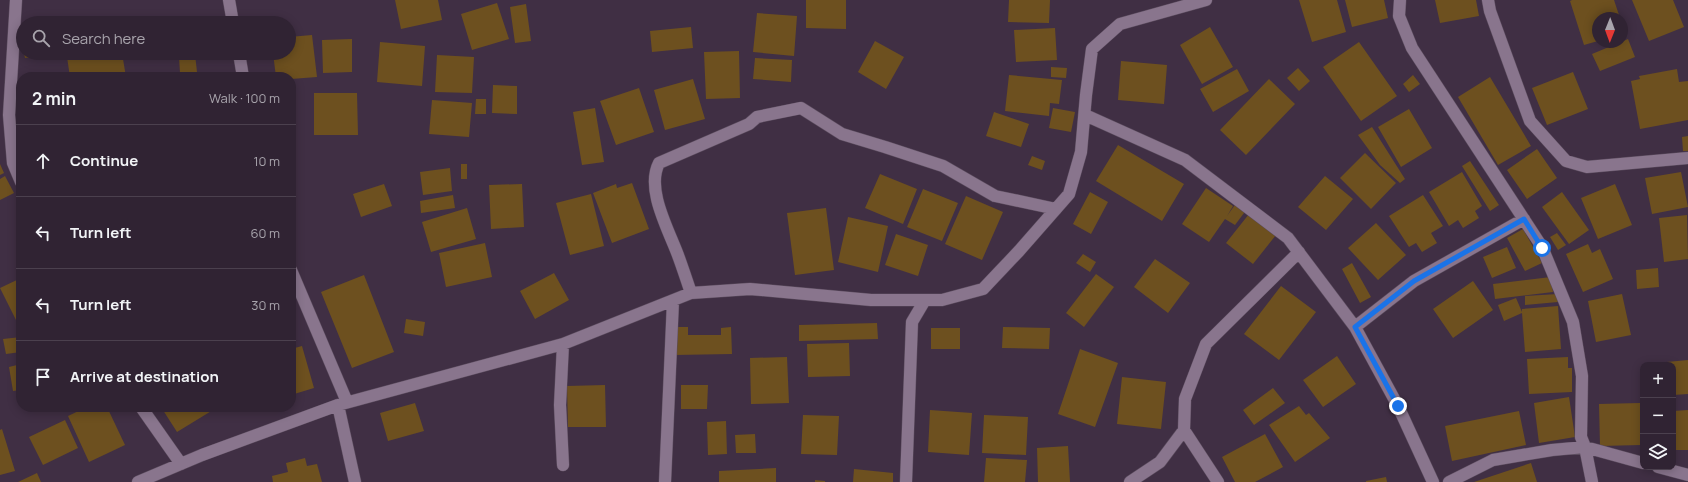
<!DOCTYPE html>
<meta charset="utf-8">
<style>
:root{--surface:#302333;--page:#3c2f3f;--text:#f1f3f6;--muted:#a8a4ac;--line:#4b404e}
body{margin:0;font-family:Manrope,sans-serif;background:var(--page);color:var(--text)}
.controls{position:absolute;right:12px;bottom:12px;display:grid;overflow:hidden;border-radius:8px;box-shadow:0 2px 10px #0003}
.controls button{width:36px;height:36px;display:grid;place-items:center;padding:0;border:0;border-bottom:1px solid var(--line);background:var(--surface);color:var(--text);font:20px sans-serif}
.compass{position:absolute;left:1592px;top:12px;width:36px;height:36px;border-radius:50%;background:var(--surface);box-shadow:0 2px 10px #0003;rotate:181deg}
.stop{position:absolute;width:12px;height:12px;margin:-9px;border:3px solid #1a73e8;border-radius:50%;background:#fff}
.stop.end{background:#1a73e8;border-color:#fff;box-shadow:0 1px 4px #0008}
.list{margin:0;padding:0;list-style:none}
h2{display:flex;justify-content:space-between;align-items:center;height:52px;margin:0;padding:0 16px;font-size:17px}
h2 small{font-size:13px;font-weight:400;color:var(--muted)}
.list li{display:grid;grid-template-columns:26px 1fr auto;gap:12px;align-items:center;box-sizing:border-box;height:72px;padding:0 16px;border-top:1px solid var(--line)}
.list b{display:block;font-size:15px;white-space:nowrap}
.list em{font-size:13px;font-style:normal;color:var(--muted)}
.icon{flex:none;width:22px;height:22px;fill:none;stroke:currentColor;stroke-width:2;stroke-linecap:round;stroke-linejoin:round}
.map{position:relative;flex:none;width:1688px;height:482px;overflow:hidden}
.search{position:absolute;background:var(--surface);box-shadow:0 2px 10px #0003;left:16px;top:16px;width:280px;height:44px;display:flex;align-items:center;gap:10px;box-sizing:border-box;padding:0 14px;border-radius:22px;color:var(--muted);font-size:15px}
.panel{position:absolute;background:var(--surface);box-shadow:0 2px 10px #0003;left:16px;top:72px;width:280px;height:340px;border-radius:16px}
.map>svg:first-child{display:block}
.building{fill:#6d501f}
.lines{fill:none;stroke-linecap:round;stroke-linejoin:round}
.minor-casing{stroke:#5b4c5e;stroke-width:13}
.minor{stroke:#89758d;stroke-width:12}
.route{stroke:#1a73e8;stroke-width:5}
</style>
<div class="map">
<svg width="1688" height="482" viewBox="0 0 1688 482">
<rect width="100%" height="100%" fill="#402f44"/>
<path class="building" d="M395 0H438L442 20 401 29Z
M806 0H846V29L806 28Z
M1009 0H1050L1049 23 1008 22Z
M1299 0H1337L1346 32 1312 42Z
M1345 0H1384L1388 18 1352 27Z
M1435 0H1476L1479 16 1440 23Z
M1572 0H1614L1620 18H1598V41L1584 45 1570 1Z
M1632 0H1673L1684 27 1649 41Z
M497 3 509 39 472 50 461 14Z
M526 4 531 41 515 43 510 7Z
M757 13 797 16 794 56 753 52Z
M691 27 693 48 652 52 650 31Z
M1210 27 1233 67 1202 84 1180 45Z
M1055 28 1057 60 1016 62 1014 30Z
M312 35 317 77 291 79V77H276L273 53H289V37Z
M352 39V72L323 73 322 40Z
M1628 39 1635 57 1600 71 1592 54Z
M875 41 904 57 886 89 858 72Z
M380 42 425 46 422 86 377 82Z
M1359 42 1397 96 1361 121 1323 67Z
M739 51 740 98 706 99 704 52Z
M24 53H44L45 55 25 58Z
M100 53H122L126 77H70L67 57Z
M176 53H199L195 54 197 72 180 73 179 57H177Z
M437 55 474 57 472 93 435 92Z
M755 58 792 60 791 82 753 79Z
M1121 61 1167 65 1164 104 1118 100Z
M1051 67 1067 68 1066 78 1051 77Z
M1298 68 1310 81 1299 91 1287 78Z
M1237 69 1249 91 1213 112 1200 89Z
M1677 69 1679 82 1688 81V120L1640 129 1631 81 1640 79 1639 76Z
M1573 72 1588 109 1547 125 1532 88Z
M1009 75 1062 80 1059 104 1050 103 1049 116 1005 111Z
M1413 75 1420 84 1409 92 1403 84Z
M1490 77 1531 146 1498 165 1458 97Z
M693 79 705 119 665 130 654 90Z
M1269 79 1295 104 1246 155 1220 130Z
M493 85 517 86V114L492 113Z
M639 88 654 132 616 145 600 101Z
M314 93H357L358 135H314Z
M476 99H486V114H475Z
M432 100 472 103 469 137 429 134Z
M595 108 604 162 582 165 573 112Z
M1053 108 1075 112 1071 132 1049 128Z
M1409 109 1432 148 1401 167 1378 127Z
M994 112 1029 124 1021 147 986 136Z
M1372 127 1405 179 1400 183 1380 165 1358 135Z
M1688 136V151H1683L1682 137Z
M1118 145 1184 184 1162 221 1096 181Z
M1537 149 1557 178 1527 199 1507 170Z
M1365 153 1396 183 1371 209 1340 178Z
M1032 156 1045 161 1042 170 1028 165Z
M1470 161 1499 205 1490 211 1462 166Z
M0 164 4 173 0 175Z
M461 164H467V179H461Z
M450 168 452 191 423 195 420 172Z
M1462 172 1482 206 1475 211 1479 218 1463 228 1458 220 1449 226 1429 192Z
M1681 172 1688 207 1652 214 1645 178Z
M880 174 917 189 903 224 865 208Z
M5 176 14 193 0 200V179Z
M1325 176 1353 199 1326 230 1298 207Z
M632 183 649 229 612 243 593 193 616 184 617 188Z
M384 184 392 206 361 217 353 194Z
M522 184 524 227 491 229 489 185Z
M1615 184 1632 225 1598 239 1581 198Z
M1206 188 1233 206 1227 216 1237 202 1247 209 1235 225 1225 219 1209 242 1182 224Z
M923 189 958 203 942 241 907 227Z
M1090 192 1108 202 1091 234 1073 224Z
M1562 192 1589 230 1569 244 1542 207Z
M591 194 604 246 570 255 556 203Z
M453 195 455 208 421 213 420 201Z
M1423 195 1443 226 1431 233 1437 243 1422 252 1416 243 1409 247 1389 216Z
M966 196 1003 212 982 260 945 244Z
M467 208 476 239 431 252 422 222Z
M826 208 834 270 795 275 787 213Z
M1249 214 1276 235 1253 264 1226 243Z
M1687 215 1688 259 1664 262 1659 218Z
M848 217 888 226 878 272 838 262Z
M1376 223 1406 255 1378 280 1348 248Z
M1523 229 1542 263 1525 271 1507 238Z
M1557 233 1566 245 1558 250 1550 237Z
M896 234 928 245 918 276 885 265Z
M485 243 492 277 446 287 439 253Z
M1588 244 1592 253 1600 249 1613 279 1583 292 1566 254Z
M1507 247 1516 268 1492 278 1483 257Z
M1083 254 1096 262 1090 272 1076 263Z
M1155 259 1190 283 1168 313 1134 287Z
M1352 263 1371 297 1360 303 1342 269Z
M1658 268 1659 287 1637 289 1636 270Z
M554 273 569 300 535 319 520 291Z
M1096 274 1114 287 1084 327 1066 313Z
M364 275 394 352 352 368 321 292Z
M1551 277 1553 292 1495 299 1493 284Z
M21 278V320L17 322 0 288Z
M1473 281 1493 310 1453 338 1433 309Z
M1281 286 1316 312 1279 360 1244 334Z
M1558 294V302L1525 305V296Z
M1622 294 1631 335 1596 342 1588 301Z
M1516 298 1522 312V309L1558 306 1561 349 1525 352 1522 313 1504 321 1498 305Z
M406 319 425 322 423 336 404 333Z
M877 323 878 339 799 341V325Z
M674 327H688V335H721V328L731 327 732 354 674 355Z
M1003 327 1050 328 1049 349 1002 348Z
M931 328H960V349H931Z
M21 337V352L6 354 3 339Z
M849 343 850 376 808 377 807 344Z
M302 346 314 388 291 395V349Z
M1080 349 1118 363 1095 427 1058 414Z
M1337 356 1356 384 1323 407 1303 380Z
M787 357 789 403 751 404 750 358Z
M1568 357V368H1572V392L1529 394 1527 359Z
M1688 360V394L1673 395V365H1656V363Z
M21 364V390L13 391 9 367Z
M1122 377 1166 382 1161 429 1117 424Z
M605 385 606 427H568L567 386Z
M681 385H708L707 409H681Z
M1273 388 1285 403 1254 425 1243 410Z
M1569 397 1575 437 1539 443 1534 403Z
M415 403 424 431 388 441 380 413Z
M1640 403 1641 445 1600 446 1599 404Z
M1299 406 1306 415 1309 413 1330 438 1295 462 1269 425Z
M87 407H107L125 445 89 462 68 416Z
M161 407H211L213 410 177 432Z
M930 410 972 413 969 455 928 452Z
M1688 410V450H1673V411Z
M1519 411 1526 445 1452 461 1445 426Z
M803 415 839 416 837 455 801 454Z
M984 415 1028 417 1026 455 982 453Z
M65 420 78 448 43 465 29 437Z
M726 421 727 454 708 455 707 422Z
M2 429 15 471 0 475V430Z
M755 434 756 453H736L735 435Z
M1265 434 1283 467 1255 482H1235L1222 457Z
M1068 446 1070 482H1038L1037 448Z
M305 458 307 466 317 464 322 482H273L272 476 288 472 286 463Z
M986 458 1027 460 1025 482H984Z
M1531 463 1537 482H1474Z
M776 468V482H719V471Z
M854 469 893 473V482H853Z
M37 473 41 482H18Z
M1386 477 1387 482H1366V481Z
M815 480 825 481V482H815Z"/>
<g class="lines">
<g class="minor-casing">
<path id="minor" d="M16 0 9 115 13 163 21 182
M229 0 233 23
M1400 0 1399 16 1412 48 1542 247 1573 322 1582 376 1581 437 1585 447 1592 482
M1488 0 1490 11 1530 121 1566 161 1587 167 1688 158
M239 53 243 77
M1085 115 1185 160 1288 238 1355 327 1398 406 1433 482
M291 270 347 402
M691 293C687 281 683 269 679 258 670 232 645 190 659 163L749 124 757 117 801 108 842 134 885 147 943 166 995 196 1056 209
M1355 327 1414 281 1524 219
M563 344 560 405 563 465
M338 405 355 482
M141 407 181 464
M1658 467 1688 475
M138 482 202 455 338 405 563 344 691 293 750 289 871 300H942L983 289 1019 251 1069 194 1081 152 1086 95 1092 49 1120 24 1206 0
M665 482 673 301
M906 482 912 322 925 300
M1130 482 1160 462 1184 430
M1218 482 1184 430 1185 399 1206 344 1299 252
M1449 482 1493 460 1552 450 1585 447 1643 463"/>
</g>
<use href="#minor" class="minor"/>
</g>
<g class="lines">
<path class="route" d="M1398 406 1355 327 1414 281 1524 219 1542 248"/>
</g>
</svg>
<div class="controls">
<button>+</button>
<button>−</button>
<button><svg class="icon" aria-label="layers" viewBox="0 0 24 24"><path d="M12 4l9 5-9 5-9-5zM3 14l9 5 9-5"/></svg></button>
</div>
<svg class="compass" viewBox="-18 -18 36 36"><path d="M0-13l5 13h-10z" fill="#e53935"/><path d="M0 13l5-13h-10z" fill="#a8a4ac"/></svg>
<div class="stop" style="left:1542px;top:248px"></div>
<div class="stop end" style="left:1398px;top:406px"></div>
<div class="search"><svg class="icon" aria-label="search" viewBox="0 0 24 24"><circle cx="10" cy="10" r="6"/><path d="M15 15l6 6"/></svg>Search here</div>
<section class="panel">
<h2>2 min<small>Walk · 100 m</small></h2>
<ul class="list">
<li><svg class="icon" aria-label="ahead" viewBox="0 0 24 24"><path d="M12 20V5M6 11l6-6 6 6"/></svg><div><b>Continue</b></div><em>10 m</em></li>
<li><svg class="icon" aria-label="left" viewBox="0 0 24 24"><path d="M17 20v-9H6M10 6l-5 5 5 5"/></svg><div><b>Turn left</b></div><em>60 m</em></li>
<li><svg class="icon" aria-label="left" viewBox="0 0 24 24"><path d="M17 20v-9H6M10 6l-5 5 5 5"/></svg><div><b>Turn left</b></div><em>30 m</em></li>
<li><svg class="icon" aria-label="arrive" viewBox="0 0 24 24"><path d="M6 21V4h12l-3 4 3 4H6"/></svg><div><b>Arrive at destination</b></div></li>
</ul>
</section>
</div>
